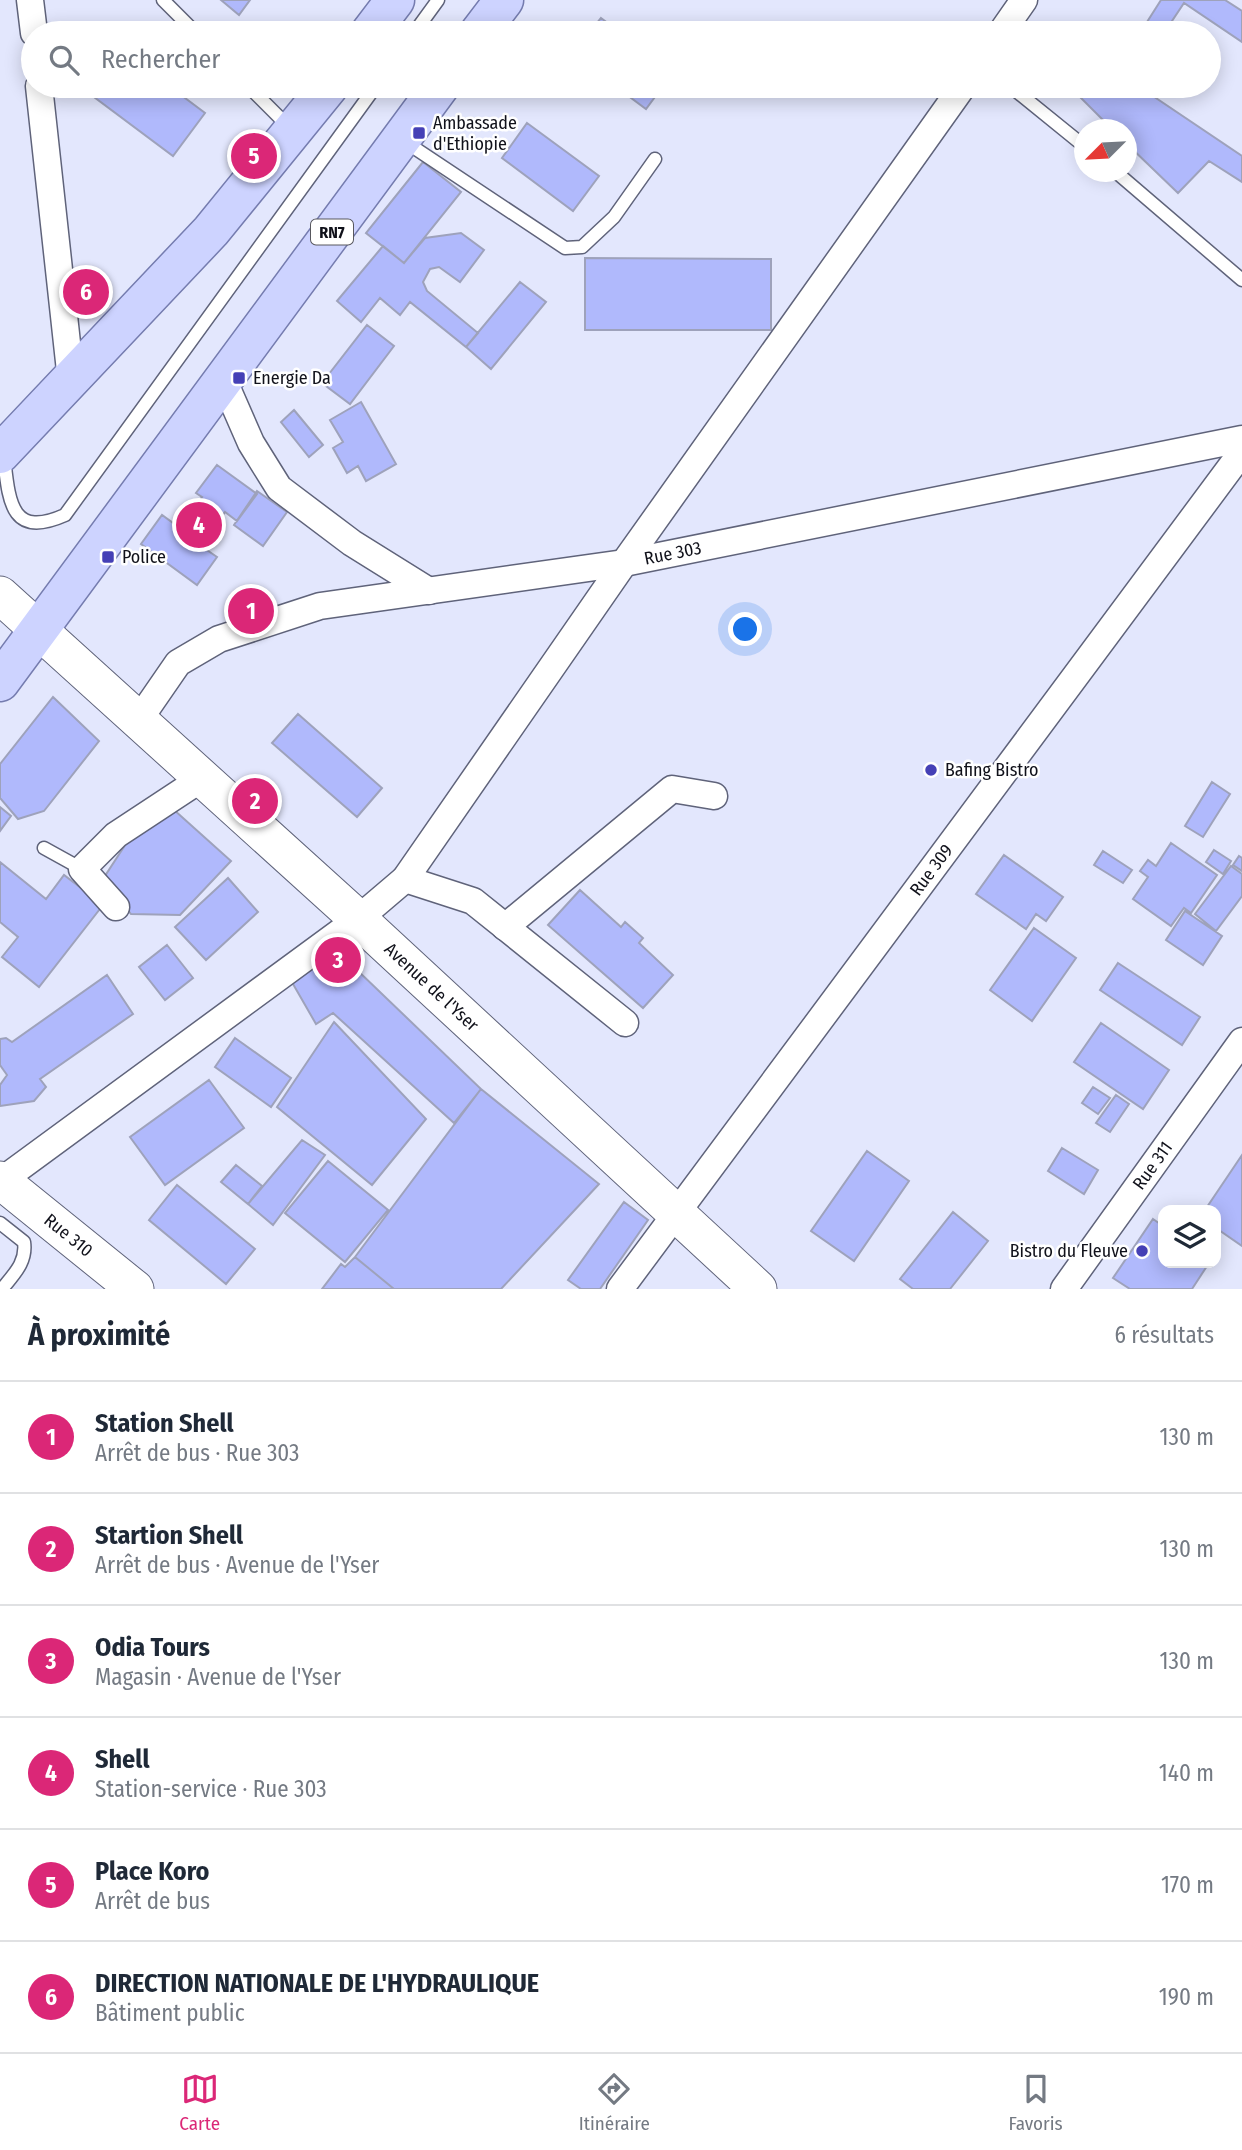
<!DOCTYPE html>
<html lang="fr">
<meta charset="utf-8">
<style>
:root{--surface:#fff;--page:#f6f6f7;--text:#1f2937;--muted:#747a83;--line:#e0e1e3;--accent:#db2777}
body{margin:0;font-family:"Fira Sans Condensed",sans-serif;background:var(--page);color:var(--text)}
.controls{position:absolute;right:21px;bottom:21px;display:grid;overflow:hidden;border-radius:14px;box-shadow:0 4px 18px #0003}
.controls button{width:63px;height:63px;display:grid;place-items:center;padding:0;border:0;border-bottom:2px solid var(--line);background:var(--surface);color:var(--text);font:35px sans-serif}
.compass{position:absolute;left:1074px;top:119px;width:63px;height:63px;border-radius:50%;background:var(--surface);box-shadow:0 4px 18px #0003;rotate:246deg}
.you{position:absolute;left:746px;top:630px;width:24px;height:24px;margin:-18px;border:5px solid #fff;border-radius:50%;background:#1a73e8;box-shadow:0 0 0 10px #1a73e833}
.badge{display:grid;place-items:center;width:46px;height:46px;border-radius:50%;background:var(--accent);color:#fff;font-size:23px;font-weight:700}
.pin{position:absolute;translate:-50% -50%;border:4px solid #fff;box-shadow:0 2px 7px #0006}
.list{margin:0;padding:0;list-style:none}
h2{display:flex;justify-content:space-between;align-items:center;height:91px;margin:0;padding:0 28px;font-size:30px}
h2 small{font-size:23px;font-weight:400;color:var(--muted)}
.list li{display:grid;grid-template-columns:46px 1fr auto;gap:21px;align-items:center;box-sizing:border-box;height:112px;padding:0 28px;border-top:2px solid var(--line)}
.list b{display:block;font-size:26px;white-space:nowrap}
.list p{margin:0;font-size:23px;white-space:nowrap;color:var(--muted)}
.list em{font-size:23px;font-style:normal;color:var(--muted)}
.icon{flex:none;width:38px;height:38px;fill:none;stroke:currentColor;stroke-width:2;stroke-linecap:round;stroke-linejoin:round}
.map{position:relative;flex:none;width:1242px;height:1289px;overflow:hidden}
.search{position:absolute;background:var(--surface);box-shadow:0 4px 18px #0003;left:21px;right:21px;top:21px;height:77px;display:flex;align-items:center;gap:18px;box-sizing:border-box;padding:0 24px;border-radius:38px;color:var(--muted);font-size:26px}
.sheet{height:763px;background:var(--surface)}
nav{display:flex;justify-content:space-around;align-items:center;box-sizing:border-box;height:98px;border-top:2px solid var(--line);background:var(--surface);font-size:19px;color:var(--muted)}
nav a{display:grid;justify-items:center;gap:4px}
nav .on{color:var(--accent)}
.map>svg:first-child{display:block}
.building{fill:#b0b9fc;stroke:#9ea2bb;stroke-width:2}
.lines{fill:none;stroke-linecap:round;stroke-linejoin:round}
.lane-casing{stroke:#5f637a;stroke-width:15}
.street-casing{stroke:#5f637a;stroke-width:29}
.secondary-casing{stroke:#5f637a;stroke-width:39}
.primary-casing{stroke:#757caf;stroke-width:41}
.lane{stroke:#fff;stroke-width:12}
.street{stroke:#fff;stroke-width:26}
.secondary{stroke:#fff;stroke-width:37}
.primary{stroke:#cdd3ff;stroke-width:38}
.poi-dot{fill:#4540b6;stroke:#fff;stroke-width:2.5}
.labels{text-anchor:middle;stroke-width:5;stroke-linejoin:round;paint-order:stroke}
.shield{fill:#fff;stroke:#58585f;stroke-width:2}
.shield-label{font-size:16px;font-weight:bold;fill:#10111a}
.poi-label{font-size:18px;fill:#10111a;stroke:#fff;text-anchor:start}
.street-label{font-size:18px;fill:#10111a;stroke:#fff}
</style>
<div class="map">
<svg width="1242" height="1289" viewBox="0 0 1242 1289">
<rect width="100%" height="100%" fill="#e3e7fd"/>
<path class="building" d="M221 0H250L239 15Z
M1161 0H1225L1242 11V42L1184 3 1164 33H1140Z
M601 18 621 33H589Z
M90 86H169L205 113 173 156 86 91Z
M615 86H663L646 109Z
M1077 86H1138L1242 156V182L1209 161 1178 193 1126 143V130H1113L1073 90Z
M527 123 599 176 573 211 502 158Z
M423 162 461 192 404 263 366 233Z
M461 233 484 250 460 282 439 267 430 269 423 282 427 291 478 333 466 347 410 302 400 315 380 298 361 322 337 301 383 246 404 263 425 238Z
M585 258 771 259V330H585Z
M520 282 546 302 491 369 466 347Z
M367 325 394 346 350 404 322 383Z
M361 402 396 464 366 481 358 466 347 473 333 448 343 442 330 420Z
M294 410 323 445 309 457 281 422Z
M217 465 257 494 237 521 225 512 201 546 217 557 197 585 141 544 162 515 180 528 202 497 196 493Z
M257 491 287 512 263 546 234 525Z
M53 697 99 741 44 811 18 819 0 798V764Z
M298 714 382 788 357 817 272 743Z
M1212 782 1230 794 1203 837 1185 826Z
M0 807 11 816 0 831Z
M173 809 231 861 180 915 131 914 103 879 133 833Z
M1171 843 1217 875 1191 913 1184 908 1171 926 1133 899 1148 877 1140 871 1148 860 1156 866Z
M1214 850 1231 861 1223 874 1206 862Z
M1103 851 1132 870 1123 883 1094 865Z
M1004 855 1063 897 1046 921 1036 914 1026 929 976 894Z
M1239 856 1242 858V871L1233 865Z
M0 862 46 899 64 875 103 905 39 987 2 957 18 937 0 922Z
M1231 866 1242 874V896L1216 931 1195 914Z
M228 878 258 912 206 960 175 927Z
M580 890 621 927 625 922 643 938 639 943 673 975 643 1008 548 925Z
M1185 911 1222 936 1203 965 1166 940Z
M1034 928 1076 958 1032 1021 990 990Z
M167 945 193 978 165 1000 139 967Z
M331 945 481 1089 454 1123 333 1013 316 1024 289 977Z
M1118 963 1200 1017 1182 1045 1100 990Z
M107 975 133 1014 40 1079 46 1087 34 1101 0 1106V1085L7 1075 0 1065V1039L6 1038 12 1042Z
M334 1022 426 1119 372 1185 277 1107Z
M1101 1023 1169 1070 1143 1109 1074 1062Z
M235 1038 291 1078 271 1107 215 1067Z
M209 1080 244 1128 165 1185 130 1137Z
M1093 1087 1110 1098 1098 1114 1082 1103Z
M481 1089 599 1184 501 1289H394L355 1257Z
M1116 1095 1129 1104 1110 1132 1096 1123Z
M302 1140 325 1155 273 1225 248 1204Z
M1062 1148 1098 1170 1084 1194 1048 1171Z
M867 1151 909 1181 854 1261 811 1231Z
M1242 1155V1246L1216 1228V1210H1205Z
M328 1161 388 1210 345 1262 285 1213Z
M236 1165 262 1186 248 1204 221 1182Z
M177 1185 255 1249 226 1284 149 1220Z
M624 1202 648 1220 600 1289H581L568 1280Z
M953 1212 988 1241 950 1289H913L900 1279Z
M1153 1219 1163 1226V1263H1209L1192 1289H1130L1113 1278Z
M355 1257 394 1289H322L341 1264 345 1267Z"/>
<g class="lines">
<g class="lane-casing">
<path id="lane" d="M163 0 196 33
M414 33 438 0
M248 86 289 127
M1010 86 1084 146
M404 141 565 248 582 247 614 217 655 159
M1116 172 1242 280
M4 458C9 502 11 539 65 515L376 86
M44 848 82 869
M0 1223 24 1242C27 1262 14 1274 2 1289"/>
</g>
<g class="street-casing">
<g id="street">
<path d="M30 0 34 33"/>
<path d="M1001 33 1024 0"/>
<path d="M39 86 71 380"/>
<path d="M223 379 251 443 279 488 352 543 429 591"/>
<path id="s1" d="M138 721 178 663 219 639 320 606 624 563 1242 439"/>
<path d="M405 879 473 901 625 1023"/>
<path d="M116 907 82 869 116 835 201 779"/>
<path d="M505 927 672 789 714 796"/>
<path d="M1 1181 358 919 405 879 624 563 963 86"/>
<path id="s2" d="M620 1289 1242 452"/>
<path id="s3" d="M1064 1289 1242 1041"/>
</g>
</g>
<g class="secondary-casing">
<g id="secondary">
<path id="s4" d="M0 595 358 919 758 1289"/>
<path id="s5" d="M0 1180 135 1289"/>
</g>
</g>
<g class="primary-casing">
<path id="primary" d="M370 33 395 0
M479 33 504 0
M0 454 211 231 329 86
M0 682 440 86"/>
</g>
<use href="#lane" class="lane"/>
<use href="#street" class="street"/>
<use href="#secondary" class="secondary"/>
<use href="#primary" class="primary"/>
</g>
<g class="poi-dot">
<rect x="412" y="126" width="14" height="14" rx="3.5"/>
<rect x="232" y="371" width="14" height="14" rx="3.5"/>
<rect x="101" y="550" width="14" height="14" rx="3.5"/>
<circle cx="931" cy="770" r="7"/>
<circle cx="1142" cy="1251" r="7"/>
</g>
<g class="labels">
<rect class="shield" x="311" y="219.5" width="42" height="25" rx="5"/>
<g class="shield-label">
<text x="332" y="238">RN7</text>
</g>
<g class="poi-label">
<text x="433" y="129">Ambassade<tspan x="433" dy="21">d'Ethiopie</tspan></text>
<text x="253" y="384">Energie Da</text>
<text x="122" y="563">Police</text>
<text x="945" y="776">Bafing Bistro</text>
<text x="1128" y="1257" text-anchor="end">Bistro du Fleuve</text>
</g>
<g class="street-label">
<text dy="6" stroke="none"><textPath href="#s1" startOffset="581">Rue 303</textPath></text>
<text dy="6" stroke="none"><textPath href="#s2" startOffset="522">Rue 309</textPath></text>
<text dy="6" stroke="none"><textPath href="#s4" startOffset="583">Avenue de l'Yser</textPath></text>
<text dy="6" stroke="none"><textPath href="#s3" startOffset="152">Rue 311</textPath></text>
<text dy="6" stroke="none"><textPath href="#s5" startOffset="88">Rue 310</textPath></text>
</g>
</g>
</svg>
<div class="controls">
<button><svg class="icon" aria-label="layers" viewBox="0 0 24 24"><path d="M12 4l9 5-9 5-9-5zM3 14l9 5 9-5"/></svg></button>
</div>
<svg class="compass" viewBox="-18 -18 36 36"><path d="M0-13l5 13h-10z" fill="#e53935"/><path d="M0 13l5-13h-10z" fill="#747a83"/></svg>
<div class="you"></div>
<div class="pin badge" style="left:251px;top:611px">1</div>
<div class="pin badge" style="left:255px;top:801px">2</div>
<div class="pin badge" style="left:338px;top:960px">3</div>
<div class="pin badge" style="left:199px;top:525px">4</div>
<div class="pin badge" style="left:254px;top:156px">5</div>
<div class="pin badge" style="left:86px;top:292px">6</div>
<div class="search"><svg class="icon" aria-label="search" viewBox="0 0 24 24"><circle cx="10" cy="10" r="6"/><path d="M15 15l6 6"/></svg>Rechercher</div>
</div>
<section class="sheet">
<h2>À proximité<small>6 résultats</small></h2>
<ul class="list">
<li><span class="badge">1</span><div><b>Station Shell</b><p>Arrêt de bus · Rue 303</p></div><em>130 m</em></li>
<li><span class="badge">2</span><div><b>Startion Shell</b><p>Arrêt de bus · Avenue de l'Yser</p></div><em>130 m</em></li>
<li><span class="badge">3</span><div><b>Odia Tours</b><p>Magasin · Avenue de l'Yser</p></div><em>130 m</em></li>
<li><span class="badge">4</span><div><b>Shell</b><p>Station-service · Rue 303</p></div><em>140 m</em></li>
<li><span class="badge">5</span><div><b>Place Koro</b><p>Arrêt de bus</p></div><em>170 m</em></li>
<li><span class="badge">6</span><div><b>DIRECTION NATIONALE DE L'HYDRAULIQUE</b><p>Bâtiment public</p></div><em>190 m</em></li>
</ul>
</section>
<nav>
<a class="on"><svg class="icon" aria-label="map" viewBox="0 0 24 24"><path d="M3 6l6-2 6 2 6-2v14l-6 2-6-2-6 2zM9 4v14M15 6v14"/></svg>Carte</a>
<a><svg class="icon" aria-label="directions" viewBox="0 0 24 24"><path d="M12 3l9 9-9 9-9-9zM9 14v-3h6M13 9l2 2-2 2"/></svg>Itinéraire</a>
<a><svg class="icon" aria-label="saved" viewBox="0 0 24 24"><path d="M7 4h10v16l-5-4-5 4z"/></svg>Favoris</a>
</nav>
